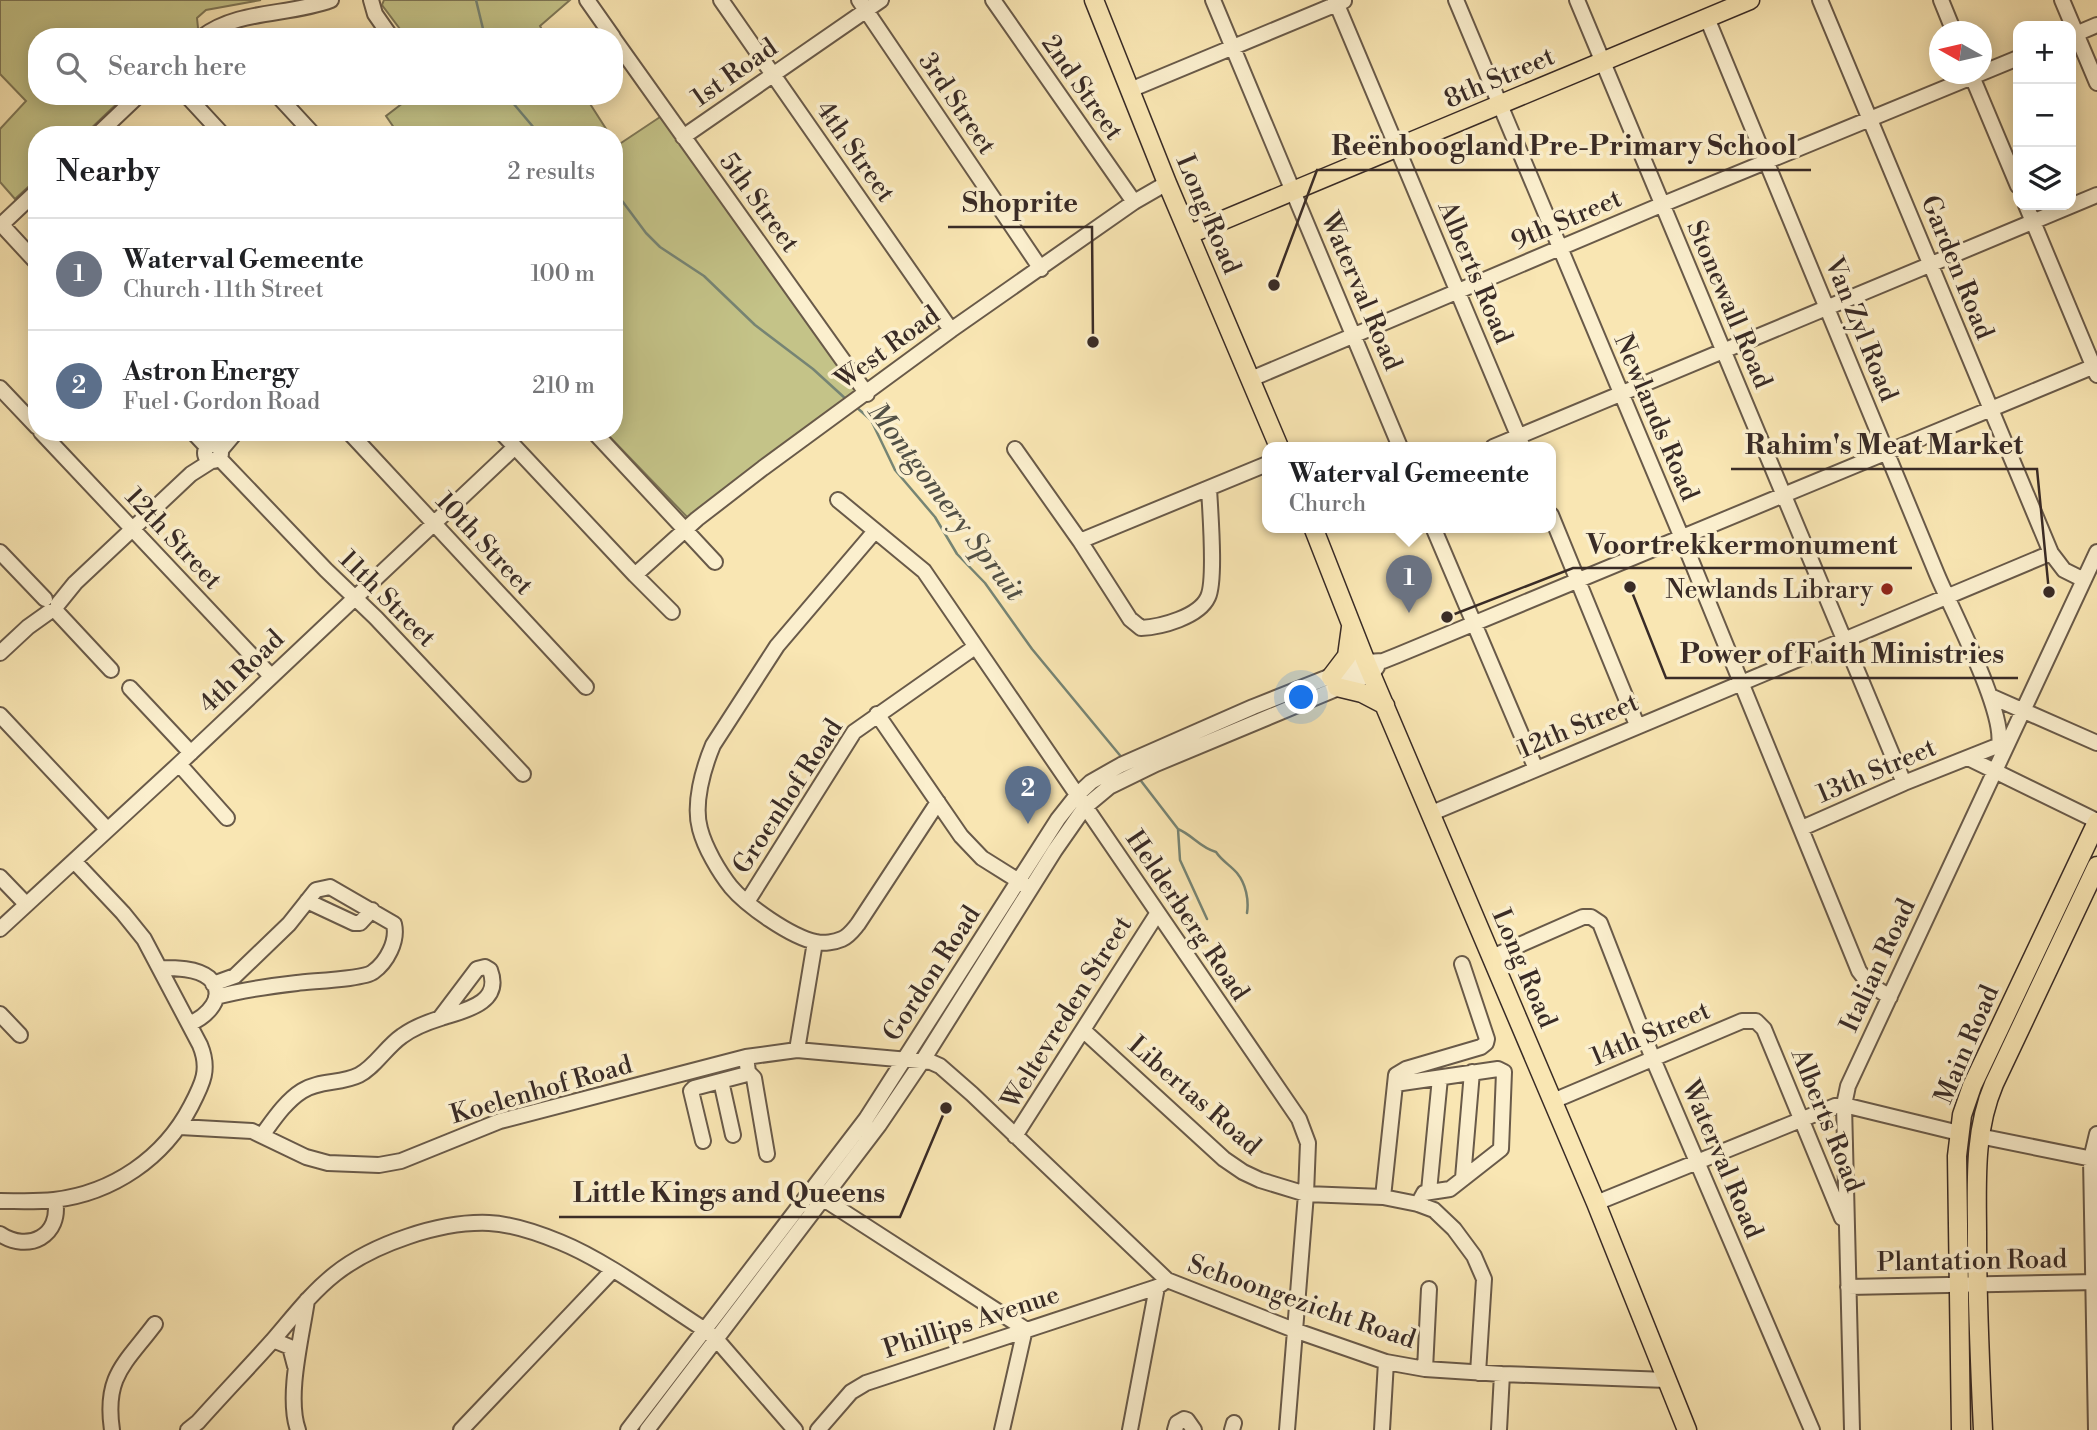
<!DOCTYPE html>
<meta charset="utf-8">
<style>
:root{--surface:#fff;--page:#f2f2f2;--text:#202124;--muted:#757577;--line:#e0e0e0;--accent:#1a73e8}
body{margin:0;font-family:"Libre Bodoni",serif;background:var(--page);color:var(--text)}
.controls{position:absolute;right:21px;top:21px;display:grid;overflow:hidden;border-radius:14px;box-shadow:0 4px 18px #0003}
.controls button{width:63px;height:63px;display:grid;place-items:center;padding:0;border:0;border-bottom:2px solid var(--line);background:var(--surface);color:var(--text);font:35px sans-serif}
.compass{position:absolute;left:1929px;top:21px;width:63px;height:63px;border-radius:50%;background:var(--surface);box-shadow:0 4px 18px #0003;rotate:278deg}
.you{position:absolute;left:1302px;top:698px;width:24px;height:24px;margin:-18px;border:5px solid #fff;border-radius:50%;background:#1a73e8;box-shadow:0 0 0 10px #1a73e833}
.badge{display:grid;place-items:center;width:46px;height:46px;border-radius:50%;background:var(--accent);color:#fff;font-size:23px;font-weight:700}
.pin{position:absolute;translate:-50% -58px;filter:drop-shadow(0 2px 4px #0008)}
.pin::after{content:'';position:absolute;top:37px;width:24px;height:21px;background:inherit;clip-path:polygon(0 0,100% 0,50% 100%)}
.popup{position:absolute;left:1262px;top:442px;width:294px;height:91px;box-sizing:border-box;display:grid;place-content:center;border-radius:14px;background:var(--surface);filter:drop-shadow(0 2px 5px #0005);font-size:23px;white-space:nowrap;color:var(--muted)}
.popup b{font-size:26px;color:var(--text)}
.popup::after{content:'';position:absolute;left:50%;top:100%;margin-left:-14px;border:14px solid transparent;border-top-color:var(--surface)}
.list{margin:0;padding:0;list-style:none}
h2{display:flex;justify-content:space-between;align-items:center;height:91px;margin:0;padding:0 28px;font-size:30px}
h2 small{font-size:23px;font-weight:400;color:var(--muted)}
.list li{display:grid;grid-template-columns:46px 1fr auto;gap:21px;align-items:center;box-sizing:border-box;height:112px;padding:0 28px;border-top:2px solid var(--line)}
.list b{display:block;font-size:26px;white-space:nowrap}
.list p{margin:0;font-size:23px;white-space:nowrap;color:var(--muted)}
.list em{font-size:23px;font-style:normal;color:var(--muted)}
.icon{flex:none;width:38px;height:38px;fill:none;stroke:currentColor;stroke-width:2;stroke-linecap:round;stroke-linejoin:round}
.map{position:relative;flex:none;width:2097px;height:1430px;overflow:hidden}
.search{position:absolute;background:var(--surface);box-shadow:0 4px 18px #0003;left:28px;top:28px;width:595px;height:77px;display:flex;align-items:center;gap:18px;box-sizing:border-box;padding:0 24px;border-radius:28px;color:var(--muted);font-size:26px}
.panel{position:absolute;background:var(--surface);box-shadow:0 4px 18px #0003;left:28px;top:126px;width:595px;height:315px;border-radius:28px}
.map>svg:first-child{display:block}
.green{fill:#c4c388;stroke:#7e7757;stroke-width:2}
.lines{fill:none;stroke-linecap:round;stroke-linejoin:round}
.stream{stroke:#768474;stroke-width:2.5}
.minor-casing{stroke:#695a49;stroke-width:18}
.major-casing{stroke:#392b26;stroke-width:21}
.minor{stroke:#fbefce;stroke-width:14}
.major{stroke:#f9e6b3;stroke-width:18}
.poi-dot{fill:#8f2418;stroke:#fbefce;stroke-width:2.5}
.labels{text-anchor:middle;stroke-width:7;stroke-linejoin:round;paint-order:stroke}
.street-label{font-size:26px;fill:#392b26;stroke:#fbefce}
.poi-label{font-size:26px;fill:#392b26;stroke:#fbefce;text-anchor:end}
.water-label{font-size:28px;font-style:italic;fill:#525046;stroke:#fbefce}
.leader{fill:none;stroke:#392b26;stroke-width:2.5}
.callout-dot{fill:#392b26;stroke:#fbefce;stroke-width:2.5}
.callout-label{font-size:28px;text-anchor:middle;font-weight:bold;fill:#392b26;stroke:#fbefce;stroke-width:7;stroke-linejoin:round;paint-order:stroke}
</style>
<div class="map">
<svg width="2097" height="1430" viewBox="0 0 2097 1430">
<rect width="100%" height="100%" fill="#f9e6b3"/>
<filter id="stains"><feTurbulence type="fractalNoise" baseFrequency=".00286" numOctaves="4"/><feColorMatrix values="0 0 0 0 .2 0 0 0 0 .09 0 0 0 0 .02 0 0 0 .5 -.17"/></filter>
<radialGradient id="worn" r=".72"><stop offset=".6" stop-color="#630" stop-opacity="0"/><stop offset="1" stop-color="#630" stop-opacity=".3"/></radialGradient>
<path class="green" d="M0 0H261L206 10 197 18 198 28 189 37H37V96H125L84 135H37V179L15 199 0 182V129L26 101 0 74Z
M384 0H570L540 26 546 37H406L382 5Z
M412 96H585L610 135H399L386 116Z
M666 113 863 393 690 520 605 432H614V141L618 145Z"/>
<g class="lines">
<path class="stream" d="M476 0 485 37
M507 96 540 135
M614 190 646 233 660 247 704 276 755 325 813 369 847 400
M855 406 871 420 895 470 935 517 957 554 985 583 1032 649 1123 759
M1138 777 1178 829 1180 860 1207 919
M1178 829C1194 836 1199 847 1216 852 1222 861 1230 865 1237 873 1246 884 1249 900 1247 913"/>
<g class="minor-casing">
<path id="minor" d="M371 0 375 14 391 37
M587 0 613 37
M721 0 951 330
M859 0 1041 269
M993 0 1134 202
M1213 0 1400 447
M1335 0 1523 447
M1456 0 1682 538 1859 971 1869 984 1890 997
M1577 0 1904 783
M1820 0 2051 553 2064 570 2084 580
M1941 0 1954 32
M2062 0 2097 83
M1707 18C1782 203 1860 387 1936 572 1951 609 2005 710 1999 745
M2071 36 2097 25
M202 37C239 9 289 16 331 0
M614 39 867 394
M1971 74 2018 186
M1130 90 1344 1
M187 96 223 135
M278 96 314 135
M97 135 138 96
M683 137 881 0
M2026 205 2097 375
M1 224 37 263
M0 226 37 191
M1251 379 1661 205 2018 58
M0 388 37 427
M41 432 271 676
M193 432 207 447
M349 432 586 687
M501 432 635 575 697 519 763 468 951 330 1134 202 1167 183
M594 432 715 562
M205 453a8 8 0 1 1 16 0a8 8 0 1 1-16 0Z
M1493 447 2097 195
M1015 449 1080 541 1130 619 1141 628C1161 627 1199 617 1208 597 1216 580 1210 510 1209 488
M220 451 236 432
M219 458 326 570 376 618 523 774
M838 500 924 571 1299 1119 1308 1143 1306 1194 1287 1430
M1551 515 1637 725
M1433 527 1536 769
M875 531 777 646 713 745C703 769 693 804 700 829 705 848 719 872 731 887 747 906 791 937 816 942 824 944 835 942 842 939 849 936 853 930 858 924L938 802
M1080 541 1267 464
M0 552 45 599
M635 575 672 612
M58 604 75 583 191 474 213 460
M55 610 111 670
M0 653 28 627 49 612
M130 688 191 753
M1990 696 2097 743
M877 714 961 836 982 858 1025 885
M0 715 107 829
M1968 758 2097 821
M179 764 227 818
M1432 813 2051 553
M1802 828 1904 783 2007 742
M0 877 26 904
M307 901 354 923H360L372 910
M747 902 854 732 975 647
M0 929 179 764 515 447
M1492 957 1583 917H1591L1600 923 1653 1059 1812 1430
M160 968C175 968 197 968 209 978 229 996 206 1017 189 1024
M213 984 235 976 289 924 316 890 330 887 394 924C398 941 387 962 373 972 364 979 312 981 297 983 270 986 243 990 216 997
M0 1014 20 1035
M1083 1030 1224 1159 1243 1172 1260 1180 1306 1194 1383 1197 1418 1204 1434 1210 1454 1229 1474 1256 1484 1279 1478 1373
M797 1050 815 942
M748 1072 754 1078 767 1154
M721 1081 733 1135
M1395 1084 1498 1069 1504 1072 1501 1149 1450 1189 1424 1193 1418 1204
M1553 1101 1742 1021H1756L1764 1029 1842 1218
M180 1127 252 1131 306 1157 328 1163 379 1165 401 1161 500 1121 746 1057 797 1050 931 1062 940 1066 972 1094 1167 1280 1294 1330 1386 1362 1425 1369 1502 1374 1667 1380
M263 1134C274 1119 286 1101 302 1091 319 1080 341 1084 359 1075 375 1067 386 1047 402 1036 413 1028 428 1022 441 1018 462 1011 503 1004 490 970L485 967 477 969 440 1018
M1015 1136 1157 914
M1979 1136 2097 1160
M703 1141 691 1091 694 1088 747 1074 748 1072 746 1057
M1463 1178 1472 1072
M1429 1191 1440 1078
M816 1194 1025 1329 1002 1430
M1383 1197 1396 1075 1406 1069 1481 1047 1486 1043 1487 1039 1462 964
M0 1201C18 1201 37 1202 54 1200 113 1193 164 1158 191 1106 203 1083 210 1069 200 1045L144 939 123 913 74 861
M1596 1203 1835 1106 1844 1105 1959 1133
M0 1234C28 1253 62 1236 55 1200
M1848 1287 2097 1282
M273 1340 290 1347 295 1366
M1425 1369 1429 1289
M112 1430C104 1376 125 1364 155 1324
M188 1430 198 1422C223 1394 249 1367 274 1339 293 1317 311 1293 335 1274 373 1244 440 1221 489 1223 513 1224 538 1233 560 1242 607 1261 661 1302 705 1330L717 1340 795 1430
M298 1430C286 1396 302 1336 307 1300
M461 1430 612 1271
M628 1430 866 1119 1058 819 1077 795 1091 782 1121 765 1253 707 1366 662 1383 661 1398 655 2097 365
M647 1430 879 1125 923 1060 1055 850 1085 807 1109 787 1156 764 1372 674 1377 667
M818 1430 851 1392 866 1383 1157 1287
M1130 1430 1157 1287 1163 1283
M1175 1430 1177 1423 1184 1419 1187 1420 1194 1430
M1232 1430 1234 1423
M1382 1430 1386 1362
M1499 1430 1502 1374
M1852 1430 1844 1105 1848 1086 2097 552
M2096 1430 2091 1159 2097 1134"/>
</g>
<g class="major-casing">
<path id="major" d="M1094 0 1167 183 1279 447
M1190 234 1750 0
M1313 527 1366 662 1596 1203 1687 1430
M1331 677 1347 656 1351 627
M1337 687 1362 693 1385 705
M1961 1430 1957 1156 1962 1115 1972 1086 2097 822
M1983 1430C1980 1366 1977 1301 1977 1237 1977 1185 1973 1133 1994 1084L2097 866"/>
</g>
<use href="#minor" class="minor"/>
<use href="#major" class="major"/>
</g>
<circle class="poi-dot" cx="1887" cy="589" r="7"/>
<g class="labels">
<g class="street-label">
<text transform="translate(734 72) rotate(-35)" y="9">1st Road</text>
<text transform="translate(1499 77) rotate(-23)" y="9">8th Street</text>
<text transform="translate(1083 87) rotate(55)" y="9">2nd Street</text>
<text transform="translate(958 103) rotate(56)" y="9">3rd Street</text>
<text transform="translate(856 151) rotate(55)" y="9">4th Street</text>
<text transform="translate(760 202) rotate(54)" y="9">5th Street</text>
<text transform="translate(1209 214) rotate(67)" y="9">Long Road</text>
<text transform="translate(1566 219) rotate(-23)" y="9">9th Street</text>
<text transform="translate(1958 267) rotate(68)" y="9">Garden Road</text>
<text transform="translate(1476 272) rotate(67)" y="9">Alberts Road</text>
<text transform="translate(1362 291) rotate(67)" y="9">Waterval Road</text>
<text transform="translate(1730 304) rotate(67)" y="9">Stonewall Road</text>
<text transform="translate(1862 329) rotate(68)" y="9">Van Zyl Road</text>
<text transform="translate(887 347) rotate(-36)" y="9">West Road</text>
<text transform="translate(1657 417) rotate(67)" y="9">Newlands Road</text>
<text transform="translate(174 538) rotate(47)" y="9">12th Street</text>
<text transform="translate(485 543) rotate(47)" y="9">10th Street</text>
<text transform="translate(388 598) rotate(45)" y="9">11th Street</text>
<text transform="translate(241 671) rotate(-44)" y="9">4th Road</text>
<text transform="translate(1578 725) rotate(-23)" y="9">12th Street</text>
<text transform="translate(1876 770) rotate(-23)" y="9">13th Street</text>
<text transform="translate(787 796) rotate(-57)" y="9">Groenhof Road</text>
<text transform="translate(1188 915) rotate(56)" y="9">Helderberg Road</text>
<text transform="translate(1877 965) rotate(-65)" y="9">Italian Road</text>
<text transform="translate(1525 968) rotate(67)" y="9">Long Road</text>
<text transform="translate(931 973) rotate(-57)" y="9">Gordon Road</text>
<text transform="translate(1066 1012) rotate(-58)" y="9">Weltevreden Street</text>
<text transform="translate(1650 1033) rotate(-23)" y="9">14th Street</text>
<text transform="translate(1966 1044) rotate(-67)" y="9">Main Road</text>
<text transform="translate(541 1089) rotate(-16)" y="9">Koelenhof Road</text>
<text transform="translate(1195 1095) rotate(41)" y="9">Libertas Road</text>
<text transform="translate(1828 1120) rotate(68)" y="9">Alberts Road</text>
<text transform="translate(1723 1159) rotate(67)" y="9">Waterval Road</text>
<text transform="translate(1972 1260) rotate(-1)" y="9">Plantation Road</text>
<text transform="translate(1302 1301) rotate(19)" y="9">Schoongezicht Road</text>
<text transform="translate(971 1321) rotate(-18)" y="9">Phillips Avenue</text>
</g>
<g class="poi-label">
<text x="1873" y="598">Newlands Library</text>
</g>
<g class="water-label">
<text transform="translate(947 501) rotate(53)" y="10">Montgomery Spruit</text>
</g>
</g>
<path class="leader" d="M1274 285L1317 170H1811M1093 342L1092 227H948M2049 592L2037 469H1731M1447 617L1573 568H1912M1630 587L1666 678H2018M946 1108L900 1217H559"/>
<g class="callout-dot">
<circle cx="1274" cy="285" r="7"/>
<circle cx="1093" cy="342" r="7"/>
<circle cx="2049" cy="592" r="7"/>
<circle cx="1447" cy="617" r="7"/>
<circle cx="1630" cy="587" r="7"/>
<circle cx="946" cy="1108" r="7"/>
</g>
<g class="callout-label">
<text x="1564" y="155">Reënboogland Pre-Primary School</text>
<text x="1020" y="212">Shoprite</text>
<text x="1884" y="454">Rahim's Meat Market</text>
<text x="1742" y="554">Voortrekkermonument</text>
<text x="1842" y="663">Power of Faith Ministries</text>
<text x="729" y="1202">Little Kings and Queens</text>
</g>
<rect width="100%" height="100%" filter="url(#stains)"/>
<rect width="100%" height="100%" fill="url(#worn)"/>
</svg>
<div class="controls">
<button>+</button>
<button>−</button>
<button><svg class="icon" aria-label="layers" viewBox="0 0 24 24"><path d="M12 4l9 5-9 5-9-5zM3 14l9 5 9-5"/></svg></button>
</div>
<svg class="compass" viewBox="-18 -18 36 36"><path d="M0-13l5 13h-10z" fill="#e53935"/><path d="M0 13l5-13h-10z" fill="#757577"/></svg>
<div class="you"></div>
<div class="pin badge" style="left:1409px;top:613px;background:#6b7280">1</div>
<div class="popup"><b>Waterval Gemeente</b>Church</div>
<div class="pin badge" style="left:1028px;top:824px;background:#5c6f8a">2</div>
<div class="search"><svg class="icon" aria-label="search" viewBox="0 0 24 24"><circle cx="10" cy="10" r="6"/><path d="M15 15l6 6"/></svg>Search here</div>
<section class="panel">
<h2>Nearby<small>2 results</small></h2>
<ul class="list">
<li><span class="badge" style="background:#6b7280">1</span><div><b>Waterval Gemeente</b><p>Church · 11th Street</p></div><em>100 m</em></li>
<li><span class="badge" style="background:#5c6f8a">2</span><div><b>Astron Energy</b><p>Fuel · Gordon Road</p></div><em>210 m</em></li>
</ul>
</section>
</div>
